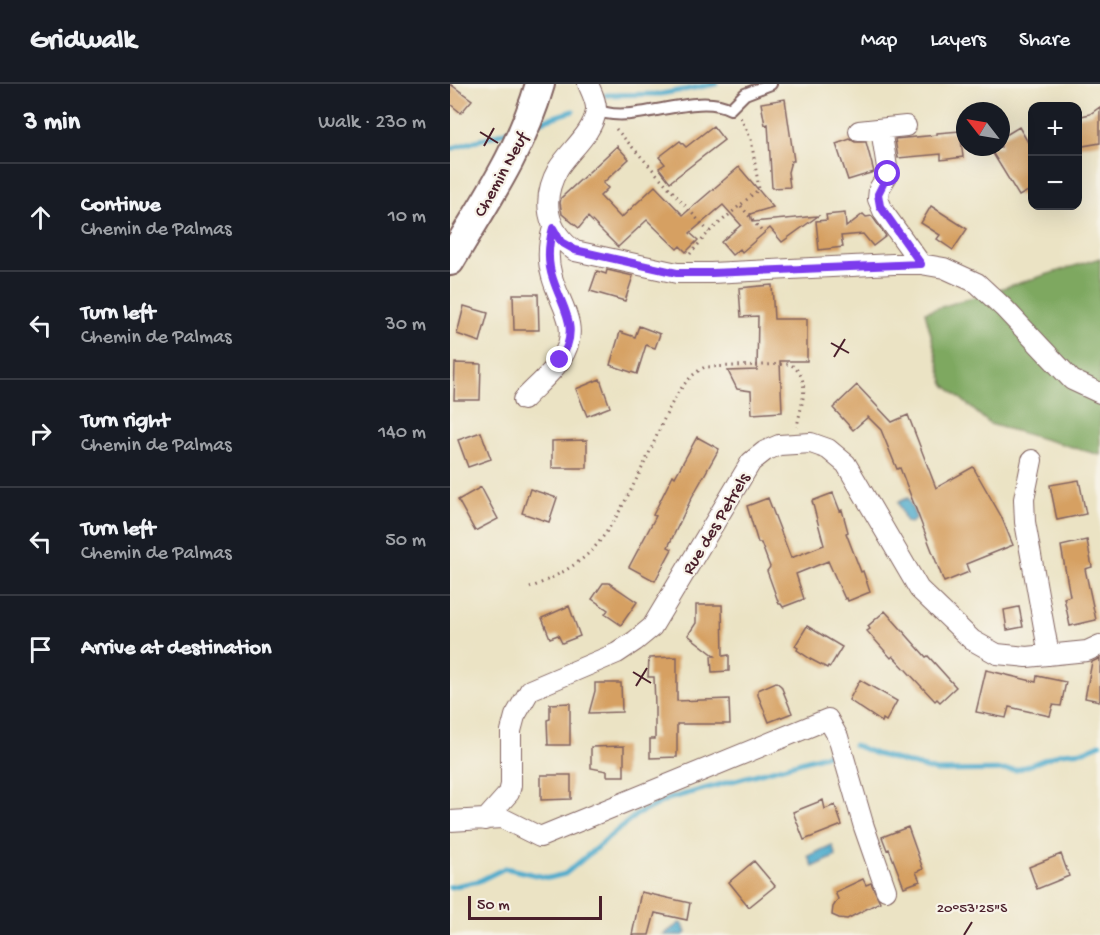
<!DOCTYPE html>
<meta charset="utf-8">
<style>
:root{--surface:#171b24;--page:#242831;--text:#f1f3f6;--muted:#9ea1a6;--line:#363941}
body{margin:0;font-family:"Gochi Hand",sans-serif;background:var(--page);color:var(--text)}
.controls{position:absolute;right:18px;top:18px;display:grid;overflow:hidden;border-radius:12px;box-shadow:0 6px 24px #0002}
.controls button{width:54px;height:54px;display:grid;place-items:center;padding:0;border:0;border-bottom:2px solid var(--line);background:var(--surface);color:var(--text);font:30px sans-serif}
.compass{position:absolute;left:506px;top:18px;width:54px;height:54px;border-radius:50%;background:var(--surface);box-shadow:0 6px 24px #0002;rotate:301deg}
.scale{position:absolute;left:18px;bottom:15px;width:134px;box-sizing:border-box;padding-left:6px;border:3px solid #4a1f2b;border-top:0;font-size:16px;line-height:21px;white-space:nowrap;color:#4a1f2b;-webkit-text-stroke:4px #f7f3e8;paint-order:stroke}
.stop{position:absolute;width:18px;height:18px;margin:-14px;border:4px solid #7c3aed;border-radius:50%;background:#fff}
.stop.end{background:#7c3aed;border-color:#fff;box-shadow:0 2px 6px #0008}
.list{margin:0;padding:0;list-style:none}
h2{display:flex;justify-content:space-between;align-items:center;height:78px;margin:0;padding:0 24px;font-size:26px}
h2 small{font-size:20px;font-weight:400;color:var(--muted)}
.list li{display:grid;grid-template-columns:39px 1fr auto;gap:18px;align-items:center;box-sizing:border-box;height:108px;padding:0 24px;border-top:2px solid var(--line)}
.list b{display:block;font-size:22px;white-space:nowrap}
.list p{margin:0;font-size:20px;white-space:nowrap;color:var(--muted)}
.list em{font-size:20px;font-style:normal;color:var(--muted)}
.icon{flex:none;width:33px;height:33px;fill:none;stroke:currentColor;stroke-width:2;stroke-linecap:round;stroke-linejoin:round}
.map{position:relative;flex:none;width:650px;height:851px;overflow:hidden}
header{display:flex;align-items:center;gap:36px;box-sizing:border-box;height:84px;padding:0 30px;background:var(--surface);border-bottom:2px solid var(--line)}
header strong{font-size:28px}
nav{display:flex;gap:33px;margin-inline-start:auto;font-size:21px}
main{display:flex}
aside{flex:1;background:var(--surface)}
.map>svg:first-child{display:block}
.forest{fill:#7ea860;stroke:#646446;stroke-width:1.5}
.water{fill:#4eabcc;stroke:#4c657c;stroke-width:1.5}
.lines{fill:none;stroke-linecap:round;stroke-linejoin:round}
.stream{stroke:#4eabcc;stroke-width:5}
.building{fill:#d6a062}
.lane-casing{stroke:#826461;stroke-width:14}
.street-casing{stroke:#826461;stroke-width:22}
.secondary-casing{stroke:#826461;stroke-width:32}
.path{stroke:#826461;stroke-width:3;stroke-dasharray:1.5 4.5;stroke-linecap:butt}
.lane{stroke:#fff;stroke-width:10}
.street{stroke:#fff;stroke-width:20}
.secondary{stroke:#fff;stroke-width:28}
.route{stroke:#7c3aed;stroke-width:8}
.ticks{fill:none;stroke:#4a1f2b;stroke-width:2}
.labels{text-anchor:middle;stroke-width:4.5;stroke-linejoin:round;paint-order:stroke}
.street-label{font-size:18px;fill:#4a1f2b;stroke:#f7f3e8}
.ticks-label{font-size:15px;text-anchor:middle;fill:#4a1f2b;stroke:#f7f3e8;stroke-width:4.5;stroke-linejoin:round;paint-order:stroke}
</style>
<header>
<strong>Gridwalk</strong>
<nav><a>Map</a><a>Layers</a><a>Share</a></nav>
</header>
<main>
<aside>
<h2>3 min<small>Walk · 230 m</small></h2>
<ul class="list">
<li><svg class="icon" aria-label="ahead" viewBox="0 0 24 24"><path d="M12 20V5M6 11l6-6 6 6"/></svg><div><b>Continue</b><p>Chemin de Palmas</p></div><em>10 m</em></li>
<li><svg class="icon" aria-label="left" viewBox="0 0 24 24"><path d="M17 20v-9H6M10 6l-5 5 5 5"/></svg><div><b>Turn left</b><p>Chemin de Palmas</p></div><em>30 m</em></li>
<li><svg class="icon" aria-label="right" viewBox="0 0 24 24"><path d="M7 20v-9h11M14 6l5 5-5 5"/></svg><div><b>Turn right</b><p>Chemin de Palmas</p></div><em>140 m</em></li>
<li><svg class="icon" aria-label="left" viewBox="0 0 24 24"><path d="M17 20v-9H6M10 6l-5 5 5 5"/></svg><div><b>Turn left</b><p>Chemin de Palmas</p></div><em>50 m</em></li>
<li><svg class="icon" aria-label="arrive" viewBox="0 0 24 24"><path d="M6 21V4h12l-3 4 3 4H6"/></svg><div><b>Arrive at destination</b></div></li>
</ul>
</aside>
<div class="map">
<svg width="650" height="851" viewBox="0 0 650 851">
<rect width="100%" height="100%" fill="#f7f3e8"/>
<filter id="ink" filterUnits="userSpaceOnUse"><feTurbulence type="fractalNoise" baseFrequency=".0167" numOctaves="2"/><feDisplacementMap in="SourceGraphic" scale="12" xChannelSelector="R" yChannelSelector="G"/><feConvolveMatrix kernelMatrix="1 2 1 2 8 2 1 2 1" color-interpolation-filters="sRGB"/></filter>
<filter id="wash" filterUnits="userSpaceOnUse"><feTurbulence type="fractalNoise" baseFrequency=".008" numOctaves="4" result="noise"/><feDisplacementMap in="SourceGraphic" scale="24" xChannelSelector="R" yChannelSelector="G"/><feGaussianBlur stdDeviation="1.35" result="paint"/><feColorMatrix in="noise" values="0 0 0 0 0 0 0 0 0 0 0 0 0 0 0 0 0 1.4 0 .05"/><feComposite in="paint" operator="in"/></filter>
<g filter="url(#wash)">
<rect width="100%" height="100%" fill="#ebe3c4"/>
<path class="forest" d="M650 174V371L540 340 494 300 475 228Z"/>
<path class="water" d="M458 414 466 434 461 439 456 438 448 418Z
M382 761 386 772 363 783 358 772Z
M230 839 233 841 236 849 233 851H213Z"/>
<g class="lines">
<path class="stream" d="M156 11 211 10 266 0
M88 38 123 27
M0 65 62 46
M404 661 426 670 486 687 567 686 611 669 634 667 650 660
M0 803 29 797 55 784 99 794 115 790 186 731 218 715 379 670"/>
</g>
<g id="blocks">
<path class="building" d="M0 0 22 16 11 29 0 20Z
M335 15 344 77H341L338 88 340 103 322 104 318 40 315 41 311 19Z
M650 23V59L627 63V33L640 30Z
M263 42 274 56 220 98 209 84 215 80 209 73 230 57 236 63Z
M569 43 582 65V105L569 112 539 63H551V54Z
M510 47 513 73 491 76V70L448 74 445 55 487 51V49Z
M400 55 405 58H416L424 88 398 96 386 60Z
M167 62 179 75 153 99 158 104 150 112 171 134 205 102 233 131 289 83 323 123 300 130 302 138 368 132 332 158 320 144 292 168 290 165 282 171 271 158 291 141 273 121 240 149 248 156 236 168 230 162 227 165 197 136 168 163 138 133 129 144 112 130 110 119 111 114Z
M481 122 517 145 503 166 487 155 490 151 471 139Z
M395 129 396 143 413 130 416 133 422 132 436 152 423 162 413 150 391 152 393 163 369 166 366 137 377 136 376 131Z
M157 186 183 192 175 217 140 207 147 187 156 190Z
M322 201 324 235H357V277H330L332 328 302 330 301 307 287 305 278 287 307 286 308 232 291 233 289 204Z
M63 210H88L89 246H64Z
M14 222 38 229 30 258 7 250Z
M189 242 210 250 205 264 196 261 187 290 160 281 170 248 185 253Z
M5 279 31 280 30 316H4Z
M150 295 160 323 137 332 126 305Z
M407 301 442 338 458 331 486 404 523 383 551 432 563 461 516 480 519 488 494 498 450 384 447 385 431 346 418 333 403 346 383 324Z
M31 348 41 375 18 383 8 356Z
M247 353 269 365 242 413 218 463 222 465 205 497 179 483 206 432 203 431 223 391 225 393Z
M137 356V384H102V357Z
M629 396 636 430 607 436 600 401Z
M31 403 48 435 25 447 8 416Z
M80 405 107 414 99 438 72 429Z
M383 409 390 427 392 426 398 448 396 449 411 488 413 487 420 508 398 517 397 514 395 515 378 477 346 490 354 515 333 523 331 520H329L317 487 320 483 311 459H308L297 422 318 414 341 474 374 461 362 417Z
M637 456 642 483 635 485 646 536 620 542 614 514 620 512 611 462Z
M153 499H159L187 518 171 541 155 530 158 526 142 515Z
M246 521H272L273 572 279 571V587L262 588 261 572H265L238 551 246 539Z
M119 522 130 552 112 559 108 551 100 554 92 534Z
M569 523 573 543 557 546 554 526Z
M435 527 476 573 478 572 506 603 490 618 487 615 485 617 443 572 441 574 417 547 420 545 418 542Z
M357 542 392 563 380 583 378 582 377 584 362 576 347 566 348 564 345 562Z
M227 573V617L279 615 280 640H227V673L200 674V655H205V623L204 593H198L199 574Z
M650 574V617L635 614 642 578Z
M536 586 586 598 587 592 616 598 611 622 603 621 600 632 559 623 556 634 526 628Z
M410 596 447 617 436 637 433 635 432 638 399 616Z
M326 598 331 602 342 629 319 638 308 611V606Z
M145 599H171L172 628 139 629 145 607Z
M120 619V661H98L97 636 100 635V620Z
M174 662V692H157V687L141 684V663Z
M91 691H121V715L91 716Z
M373 716 375 725 385 721 392 741 354 756 343 728Z
M458 743 473 785 466 788 470 797 454 803 439 765 437 766 432 753Z
M611 770 619 792 587 805 579 783Z
M304 777 325 802 299 823 279 798Z
M413 795 416 801 421 799 430 818 397 835 389 834 382 831 383 823 388 815 385 808Z
M191 808 240 819 237 836 205 829 199 851H182Z"/>
</g>
</g>
<g filter="url(#ink)">
<use href="#blocks" fill-opacity="0" stroke="#826461" stroke-width="1.5"/>
<g class="lines">
<g class="lane-casing">
<path id="lane" d="M146 25C177 44 246 6 280 25L295 10 321 0"/>
</g>
<g class="street-casing">
<path id="street" d="M138 0C141 7 147 18 146 27 143 49 119 67 108 85 91 115 96 147 125 167L227 189H261L443 180H471L494 184 527 199 554 224 622 296 650 309
M431 45 438 90 429 105 428 115 434 129 471 180
M409 47 456 42
M73 316C87 301 106 286 115 268 129 240 109 219 102 193 97 176 98 160 103 144
M582 376 574 415 575 438 599 571
M35 736 59 709 61 701V647L65 632 80 606 167 569 185 557 202 543 301 378 315 367 329 361 361 359 378 365 396 380 469 505 522 556 547 570 577 573 637 567 650 561
M0 737 52 734 90 753 378 635 388 653 414 743 436 806"/>
</g>
<g class="secondary-casing">
<path id="secondary" d="M0 177C35 118 71 67 90 0"/>
</g>
<path class="path" d="M166 45 259 148
M291 122 313 149
M240 170 259 148 309 105 301 55 290 33
M80 504C102 494 126 483 143 465 164 442 181 406 195 378 210 348 224 298 255 283L340 280C363 295 351 319 347 343"/>
<use href="#lane" class="lane"/>
<use href="#street" class="street"/>
<use href="#secondary" class="secondary"/>
</g>
</g>
<g class="lines" filter="url(#ink)">
<path class="route" d="M110 276C131 244 113 226 103 195 97 178 98 161 103 144L111 158 125 166 227 189H261L471 180 430 122 428 110 438 90"/>
</g>
<path class="ticks" d="M30 48 48 59M34 62 44 44M381 259 399 269M384 273 395 255M183 588 201 599M186 602 197 584M514 851 522 838"/>
<g class="labels">
<g class="street-label">
<text transform="translate(50 90) rotate(-61)" y="6">Chemin Neuf</text>
<text transform="translate(265 439) rotate(-59)" y="6">Rue des Petrels</text>
</g>
</g>
<g class="ticks-label">
<text x="522" y="828">20°53'25"S</text>
</g>
</svg>
<div class="controls">
<button>+</button>
<button>−</button>
</div>
<svg class="compass" viewBox="-18 -18 36 36"><path d="M0-13l5 13h-10z" fill="#e53935"/><path d="M0 13l5-13h-10z" fill="#9ea1a6"/></svg>
<div class="scale">50 m</div>
<div class="stop" style="left:438px;top:90px"></div>
<div class="stop end" style="left:110px;top:276px"></div>
</div>
</main>
